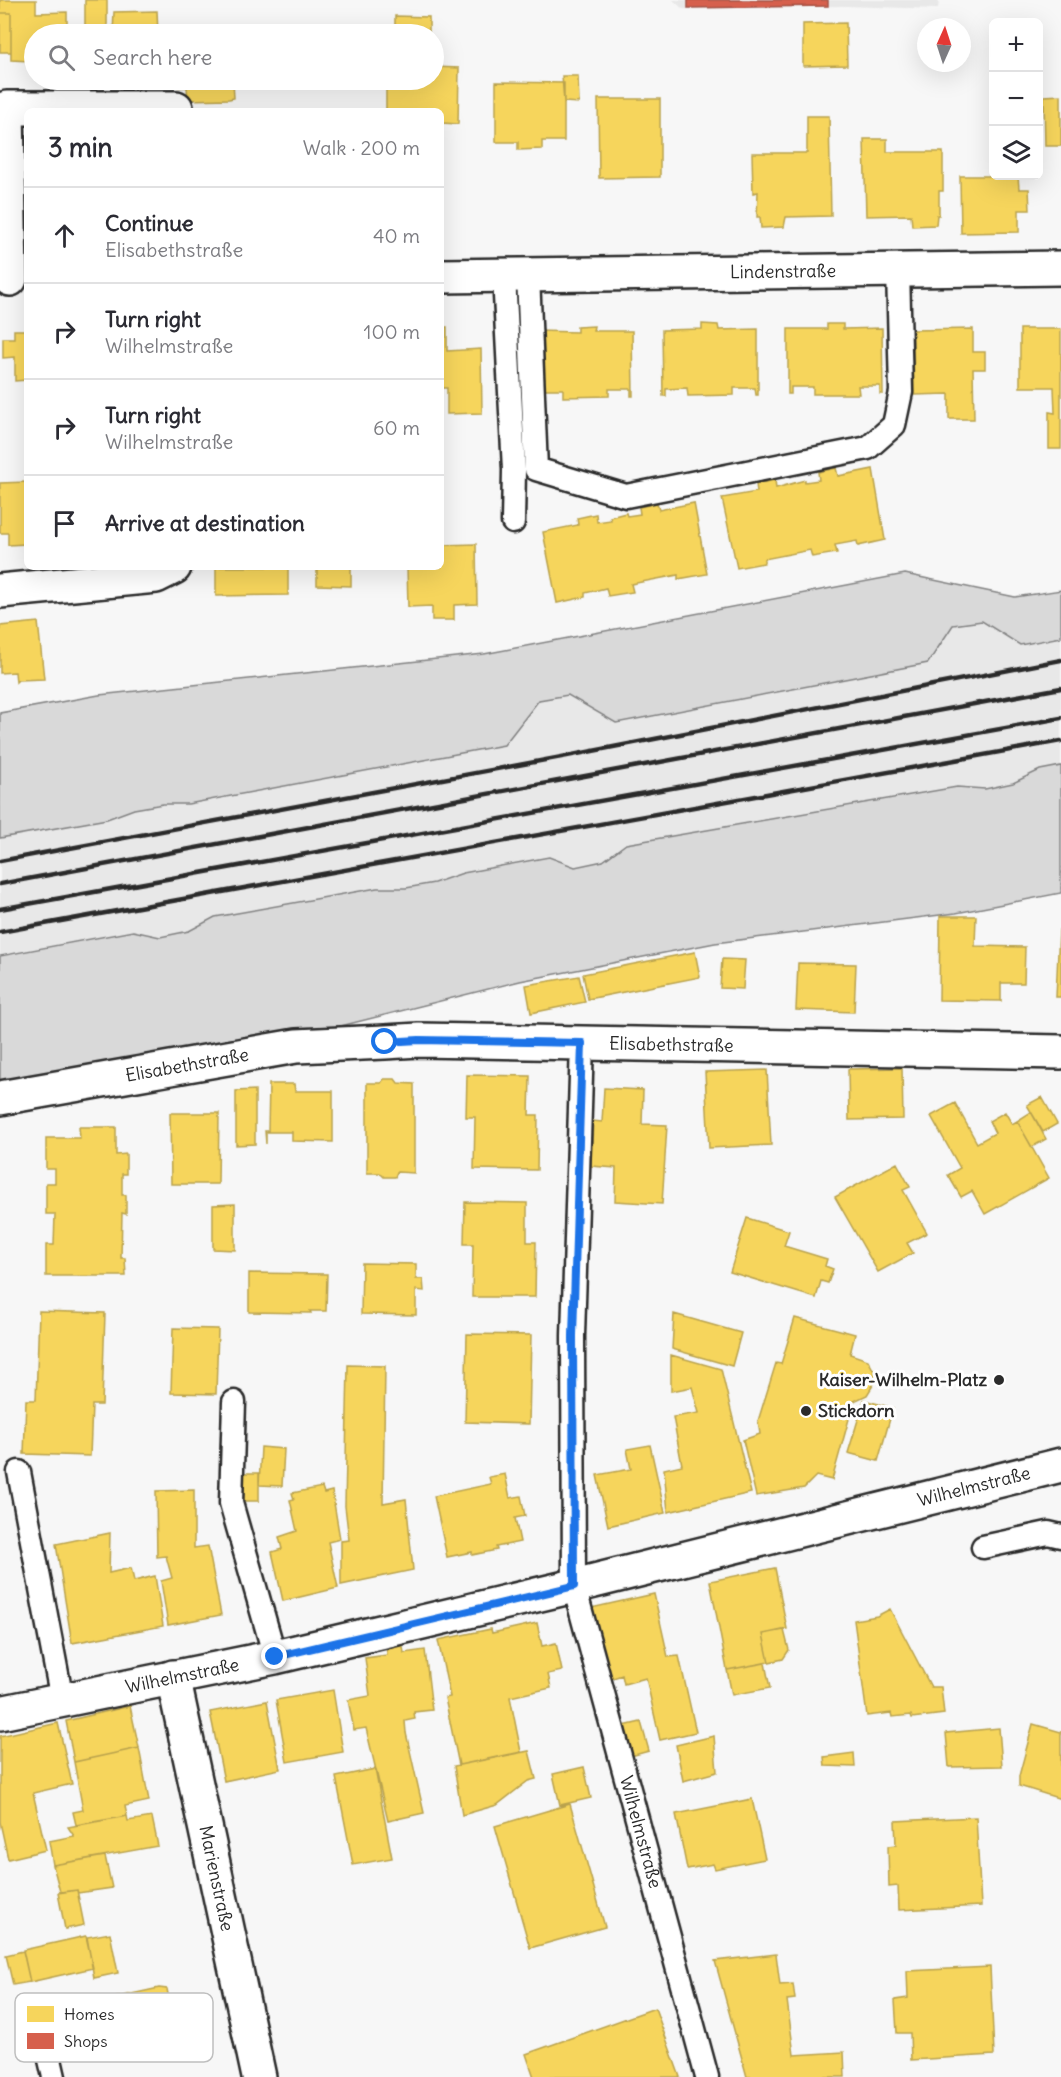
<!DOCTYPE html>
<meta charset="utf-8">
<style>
:root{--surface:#fff;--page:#f2f2f3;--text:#2b2b33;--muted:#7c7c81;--line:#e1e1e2}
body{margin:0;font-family:Delius,sans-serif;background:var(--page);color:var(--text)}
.controls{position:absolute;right:18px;top:18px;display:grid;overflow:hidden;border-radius:9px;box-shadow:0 6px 24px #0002}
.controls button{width:54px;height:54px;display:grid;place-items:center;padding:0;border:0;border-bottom:2px solid var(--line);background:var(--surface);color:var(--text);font:30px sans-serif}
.compass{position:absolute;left:917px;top:18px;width:54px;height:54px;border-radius:50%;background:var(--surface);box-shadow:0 6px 24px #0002;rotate:3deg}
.stop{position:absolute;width:18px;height:18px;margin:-14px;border:4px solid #1a73e8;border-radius:50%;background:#fff}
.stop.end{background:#1a73e8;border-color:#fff;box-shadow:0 2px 6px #0008}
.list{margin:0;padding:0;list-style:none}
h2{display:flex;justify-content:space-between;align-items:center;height:78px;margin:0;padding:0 24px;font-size:26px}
h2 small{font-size:20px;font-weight:400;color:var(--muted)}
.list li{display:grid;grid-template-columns:39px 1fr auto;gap:18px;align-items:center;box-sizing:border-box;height:96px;padding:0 24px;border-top:2px solid var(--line)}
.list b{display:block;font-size:22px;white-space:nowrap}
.list p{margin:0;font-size:20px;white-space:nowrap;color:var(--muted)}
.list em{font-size:20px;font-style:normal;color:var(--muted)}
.icon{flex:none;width:33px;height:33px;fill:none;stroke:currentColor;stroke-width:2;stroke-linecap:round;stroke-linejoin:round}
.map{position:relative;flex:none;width:1061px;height:2077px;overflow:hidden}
.search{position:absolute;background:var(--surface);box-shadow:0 6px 24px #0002;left:24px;top:24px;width:420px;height:66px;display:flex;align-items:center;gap:15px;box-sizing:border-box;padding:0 21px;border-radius:33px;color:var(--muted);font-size:22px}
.panel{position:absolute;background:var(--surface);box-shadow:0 6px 24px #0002;left:24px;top:108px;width:420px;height:462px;border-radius:9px}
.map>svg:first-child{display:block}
.built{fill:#e8e8e8}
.green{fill:#d9d9d9;stroke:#828282;stroke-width:1.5}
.homes{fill:#f6d55c;stroke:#b9a24d;stroke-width:1.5}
.shops{fill:#d6604d;stroke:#a35043;stroke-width:1.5}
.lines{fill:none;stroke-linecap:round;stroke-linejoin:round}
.lane-casing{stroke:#2b2b2b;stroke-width:27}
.street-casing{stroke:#2b2b2b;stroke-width:38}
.lane{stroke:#fff;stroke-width:22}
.street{stroke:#fff;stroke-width:33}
.rail{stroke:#2b2b2b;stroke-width:4.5}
.route{stroke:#1a73e8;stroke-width:8}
.poi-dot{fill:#2b2b2b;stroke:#fff;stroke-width:2}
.labels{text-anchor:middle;stroke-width:6;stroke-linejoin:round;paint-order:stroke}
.street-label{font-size:18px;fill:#2b2b2b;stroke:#fff}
.poi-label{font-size:18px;font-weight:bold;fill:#2b2b2b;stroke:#fff;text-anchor:end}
.key{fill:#fff;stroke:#bfbfbf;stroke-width:1.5}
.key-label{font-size:16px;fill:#2b2b2b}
</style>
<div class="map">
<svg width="1061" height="2077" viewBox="0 0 1061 2077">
<rect width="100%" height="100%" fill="#f7f7f7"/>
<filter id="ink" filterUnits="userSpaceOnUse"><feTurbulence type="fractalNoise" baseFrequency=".0167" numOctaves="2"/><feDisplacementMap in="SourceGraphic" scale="12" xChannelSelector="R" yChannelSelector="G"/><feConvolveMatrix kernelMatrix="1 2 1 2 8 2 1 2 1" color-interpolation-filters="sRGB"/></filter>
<g filter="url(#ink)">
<path class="built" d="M673 0H939L938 9 845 6 683 9Z
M982 620 1020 645 1061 637V766L1040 770 1013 783 985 789 956 787 626 844 603 861 575 867 549 857 463 873 434 883 406 888H377L215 917 189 931 160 937 133 931 0 956V838L107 819 134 809 163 804H188L504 745 539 700 567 695 616 723 928 663 952 625Z"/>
<path class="green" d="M905 574 1015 597 1061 590V637L1020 645 982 621 953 625 928 663 616 723 568 695 539 700 504 745 188 804H163L134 809 107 819 0 838V713L99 695 484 654Z
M1061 766V893L956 913 715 943 520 981 289 1039 0 1089V956L133 931 160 937 189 931 215 917 377 888H406L434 883 463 873 549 857 575 867 603 861 626 844 957 787 985 789 1013 783 1040 770Z"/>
<path class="homes" d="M0 0H36V13L67 12V34H34V60H29V61L11 60V13H0Z
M85 0H107V34H85Z
M157 11 158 34H113L114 12Z
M0 13H11V52H0Z
M395 16 429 17V34H395Z
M846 23 847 65 803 66V24Z
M297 28H327V33L349 34H275V32H297Z
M434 67 459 68 458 124 441 123V111H386V80H434Z
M562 76H578L579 103 564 102Z
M177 80H263V82H233L234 98 229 99 188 100 187 87H178Z
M297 80H326V84L297 83Z
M496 82 564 83V141H542V149L518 150V142H496Z
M1061 95V146H1045L1044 96Z
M598 99H660V177L599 178Z
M807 116H829L831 216 786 217 784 227 761 228 760 217H757L758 192 753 193 752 153H807Z
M864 139H887V152H943V191H939V215H937L936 225 912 226 911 215 866 216Z
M960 176H1018L1019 189H1029L1030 210H1019V232L961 233Z
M702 324 718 325 719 330 758 329V395H756L755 388H734V395L688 396 687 388 666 389V396H663L662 330 702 329Z
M827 324H843V329L882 328 883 394H880V386H858L859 394H813V387H791V394H788V329H827Z
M594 326 593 331H632L633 396H631V389H609V396L563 397V389H541L538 331 577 332V327Z
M441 327H447V351L481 349 482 413 447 414V388H441Z
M973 329V352H985V369H973L974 419H949V394L914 395 913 330Z
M1020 329H1061V449H1049V412L1055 413 1054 387H1020Z
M14 330H27V380L15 381V357L3 358V338H14Z
M836 468 838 476 873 469 885 540 858 546 857 541 835 545 837 553 812 557 810 550 764 559V563L737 568 722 498 757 492 756 484 775 480 776 488 805 480V482L819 480 818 472Z
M27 482V544L8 545V533H0V483Z
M657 503 659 510 694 503 707 574 678 579V575L631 584 633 592 608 596 606 588 585 593V597L557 603 543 532 578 525 577 518 596 514 597 522 611 520 610 517 626 513 627 516 640 514 639 507Z
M476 544 477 604 454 605V620H432V606L408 607 407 567H441V545Z
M216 567H288V595L216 596Z
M305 567H351V586L317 585V569H305Z
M38 622 44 679 18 680 16 682 15 672 0 673V626Z
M940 916H976L975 946 1025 947 1024 983H1001V1001L939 1000Z
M1059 930H1061V997H1056Z
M695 952 700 977 588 999 583 974Z
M722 959 745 960 743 989 720 988Z
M798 963 856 964 854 1012 796 1010Z
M579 976 585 1002 531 1013 526 985Z
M902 1068 903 1119 849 1120 848 1069Z
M767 1070 771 1145 709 1148 705 1072Z
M467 1075 530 1076 529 1115H538L537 1170 474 1169 475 1117H466Z
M384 1079H395L398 1083 414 1084V1173L397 1172 395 1177H384L380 1173H367V1083H381Z
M269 1084H294L295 1091H333V1142L292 1141V1132H266V1144L265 1131H268Z
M604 1088 643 1090 642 1124 667 1125 662 1204 615 1201 616 1168 591 1166 593 1121 602 1122Z
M255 1090V1144L236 1145V1091Z
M1042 1097 1057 1124 1043 1132 1027 1105Z
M955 1103 977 1143 995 1133 989 1121 1005 1112 1012 1124 1017 1121 1049 1178 985 1214 972 1191 961 1197 948 1175 960 1168 931 1116Z
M1031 1112 1046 1139 1032 1147 1017 1121Z
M170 1113H219L218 1184H171Z
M79 1127H116V1155L126 1154V1174H122V1195H126V1214L122 1213 121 1258H125L126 1276H46V1245H54L55 1214H46V1183H55V1169H46V1138H80Z
M897 1163 910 1187 903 1190 927 1233 907 1243 913 1253 878 1272 835 1197Z
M465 1202 527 1203V1242H536L535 1297H472L473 1244H464Z
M235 1204V1250L213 1249V1205Z
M747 1218 789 1231 784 1246 827 1259 825 1266 833 1269 828 1283 821 1281 816 1298 730 1272Z
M362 1263 416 1264V1279H423L424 1291 416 1290V1315L361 1314Z
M249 1273 327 1274 326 1311H310L311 1313 249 1312Z
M39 1311 105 1313 102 1405H92L90 1456 24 1454 26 1400H36Z
M674 1314 741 1333 732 1366 672 1349Z
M795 1318 855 1334 850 1354 868 1360 875 1373V1382L867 1395 854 1401 832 1480 816 1476 804 1488 756 1496 743 1440 760 1434 758 1421 776 1363 781 1364Z
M173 1328 218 1329 216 1394 171 1393Z
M467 1334 531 1335 529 1424 465 1422Z
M671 1355 721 1369 751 1493 668 1512 664 1469 682 1465 673 1417 699 1413 692 1387 671 1391Z
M348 1365 385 1366 383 1503 406 1499 413 1570 341 1585V1541L349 1540 345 1506Z
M864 1400 893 1408 878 1461 848 1453Z
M650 1445 665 1513 608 1526 597 1475 631 1469 627 1449Z
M261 1447 284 1449 282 1486 259 1485Z
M244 1473H259V1501H244Z
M505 1474 510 1498 521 1496 525 1516 515 1518 520 1542 496 1547 497 1550 472 1555V1552L447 1557 434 1496 491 1484 489 1477Z
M322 1487 324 1493 332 1491 340 1539 328 1542 338 1588 283 1601 272 1552 282 1549 279 1537 297 1531 290 1500 294 1499 292 1493Z
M194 1490V1548L208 1546 221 1615 168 1625 161 1581 172 1578 166 1556 157 1557 156 1491Z
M110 1533 109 1573 131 1568 134 1581 155 1576 163 1626 72 1643 56 1544Z
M775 1568 787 1629 763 1634 769 1662 727 1670 710 1581Z
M654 1594 668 1657 679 1656 696 1732 660 1740 646 1678 624 1684 622 1675 607 1680 591 1608Z
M890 1609 931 1687H941L944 1714 912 1718 911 1715 892 1717 891 1713 867 1716 854 1620 877 1616Z
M537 1623 542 1646 556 1643 562 1671 548 1674 551 1688 510 1697 521 1752 459 1765 445 1698 450 1697 438 1640 491 1629 492 1633Z
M784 1630 789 1650 783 1659 769 1662 763 1634Z
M402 1641 404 1653 425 1650 432 1710 414 1712 415 1719 405 1721 406 1733 424 1813 388 1821 366 1728 354 1730 348 1700 370 1696 365 1658 387 1655 386 1644Z
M765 1663 770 1688 732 1695 727 1670Z
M333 1690 343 1752 287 1762 276 1700Z
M267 1701 280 1769 224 1781 210 1712Z
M130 1706 139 1748 74 1762 66 1721Z
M641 1722 649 1751 627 1757 619 1727Z
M58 1723 72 1784 33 1793 46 1850 8 1859 0 1822V1736Z
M1033 1724 1061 1732V1799L1019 1786V1776Z
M999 1728 1002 1766 949 1767 946 1733Z
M714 1736 717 1772 683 1781 676 1745Z
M139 1748 149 1801 125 1806 127 1816 76 1825 73 1812 83 1810 74 1762Z
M529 1751 536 1779 528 1781 497 1805 462 1815 454 1766Z
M854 1753 855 1767 825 1766 824 1757Z
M584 1767 591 1798 560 1805 553 1774Z
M375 1769 392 1858 353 1865 336 1777Z
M752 1799 765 1859 715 1869 713 1864 687 1869 676 1814Z
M570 1804 605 1927 530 1948 495 1826Z
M127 1816 128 1821 152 1817 158 1846 53 1865 49 1841 74 1836 68 1827Z
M976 1817 981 1906 899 1910 898 1886 889 1887 888 1846 896 1845 895 1821Z
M105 1856 112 1888 78 1893 77 1890 60 1892 53 1865Z
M77 1890 84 1925 65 1929 58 1893Z
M110 1933 118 1973 94 1978 87 1937Z
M86 1936 93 1968 30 1982 23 1950Z
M23 1951 30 1982 13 1985 6 1955Z
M776 1954 780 1985 793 1984 795 1999 787 2000 794 2055 844 2052 845 2077H747L715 1961Z
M990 1967 994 2055 911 2060 910 2033H897L895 2000 908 1998 907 1971Z
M159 1988 167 1989 169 1999 174 2003 178 2024 175 2029 177 2038 170 2043 124 2053 113 1998Z
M655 2008 680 2077H534L526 2054Z"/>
<path class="shops" d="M688 0H828V6L688 8Z"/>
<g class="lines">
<g class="lane-casing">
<g id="lane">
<path d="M528 275 536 469 626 496 868 448 894 425 901 392 898 269"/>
<path d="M504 276 514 470 513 522"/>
<path id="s1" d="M582 1043 573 1336 574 1586 707 2077"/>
<path d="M234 1402 231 1503 275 1657"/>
<path d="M19 1472 62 1700"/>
<path d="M983 1547 1048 1533 1061 1536"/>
<path d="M45 2038 54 2077"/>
</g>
</g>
<g class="street-casing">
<g id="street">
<path id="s2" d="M441 276 1061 268"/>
<path d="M10 279 7 108H176"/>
<path d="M0 591 156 576 174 567"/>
<path id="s3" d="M0 1098 296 1046 385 1042 419 1040 582 1043 1061 1052"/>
<path id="s4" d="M173 1677 259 2077"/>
<path id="s5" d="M0 1713 275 1657 574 1586 1061 1465"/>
</g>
</g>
<use href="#lane" class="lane"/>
<use href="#street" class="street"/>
<path class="rail" d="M0 861 567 756 1061 660
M0 884 1061 688
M0 909 1061 718
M0 932 1061 741"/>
</g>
</g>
<g class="lines" filter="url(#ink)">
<path class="route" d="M275 1657 574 1586 573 1336 582 1043 419 1040 385 1042"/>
</g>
<g class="poi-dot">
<circle cx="999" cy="1380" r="6"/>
<circle cx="806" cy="1411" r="6"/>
</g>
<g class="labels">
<g class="street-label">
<text dy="6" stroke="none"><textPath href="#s2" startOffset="342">Lindenstraße</textPath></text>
<text dy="6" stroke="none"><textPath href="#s3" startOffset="676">Elisabethstraße</textPath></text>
<text dy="6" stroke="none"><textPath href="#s3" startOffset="190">Elisabethstraße</textPath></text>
<text dy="6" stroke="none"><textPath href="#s5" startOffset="1000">Wilhelmstraße</textPath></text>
<text dy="6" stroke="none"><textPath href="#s5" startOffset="186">Wilhelmstraße</textPath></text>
<text dy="6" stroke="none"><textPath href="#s1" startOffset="798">Wilhelmstraße</textPath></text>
<text dy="6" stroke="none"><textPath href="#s4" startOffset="206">Marienstraße</textPath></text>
</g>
<g class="poi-label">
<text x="987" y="1386">Kaiser-Wilhelm-Platz</text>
<text x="818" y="1417" text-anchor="start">Stickdorn</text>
</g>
</g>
<rect x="15" y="1993" width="198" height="69" rx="9" class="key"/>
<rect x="27" y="2006" width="27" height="16" fill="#f6d55c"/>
<rect x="27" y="2033" width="27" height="16" fill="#d6604d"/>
<g class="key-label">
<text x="64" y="2020">Homes</text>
<text x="64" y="2047">Shops</text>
</g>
</svg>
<div class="controls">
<button>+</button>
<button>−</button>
<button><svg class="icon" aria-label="layers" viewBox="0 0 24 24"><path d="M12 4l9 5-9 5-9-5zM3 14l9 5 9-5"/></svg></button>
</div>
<svg class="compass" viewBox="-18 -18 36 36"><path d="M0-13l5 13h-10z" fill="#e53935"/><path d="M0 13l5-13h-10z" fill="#7c7c81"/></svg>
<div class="stop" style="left:385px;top:1042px"></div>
<div class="stop end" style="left:275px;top:1657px"></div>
<div class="search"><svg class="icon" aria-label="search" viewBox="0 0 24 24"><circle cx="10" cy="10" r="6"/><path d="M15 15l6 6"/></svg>Search here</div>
<section class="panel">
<h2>3 min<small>Walk · 200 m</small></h2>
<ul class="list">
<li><svg class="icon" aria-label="ahead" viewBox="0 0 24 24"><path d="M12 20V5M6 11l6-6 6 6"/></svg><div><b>Continue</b><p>Elisabethstraße</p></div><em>40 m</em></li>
<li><svg class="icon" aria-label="right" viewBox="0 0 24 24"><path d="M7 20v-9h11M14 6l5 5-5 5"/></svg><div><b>Turn right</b><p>Wilhelmstraße</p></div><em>100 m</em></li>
<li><svg class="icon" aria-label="right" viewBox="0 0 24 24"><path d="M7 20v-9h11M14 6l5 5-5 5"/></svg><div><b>Turn right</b><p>Wilhelmstraße</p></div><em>60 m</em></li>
<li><svg class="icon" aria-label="arrive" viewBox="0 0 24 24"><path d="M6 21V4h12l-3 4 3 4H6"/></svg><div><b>Arrive at destination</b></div></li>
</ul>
</section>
</div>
